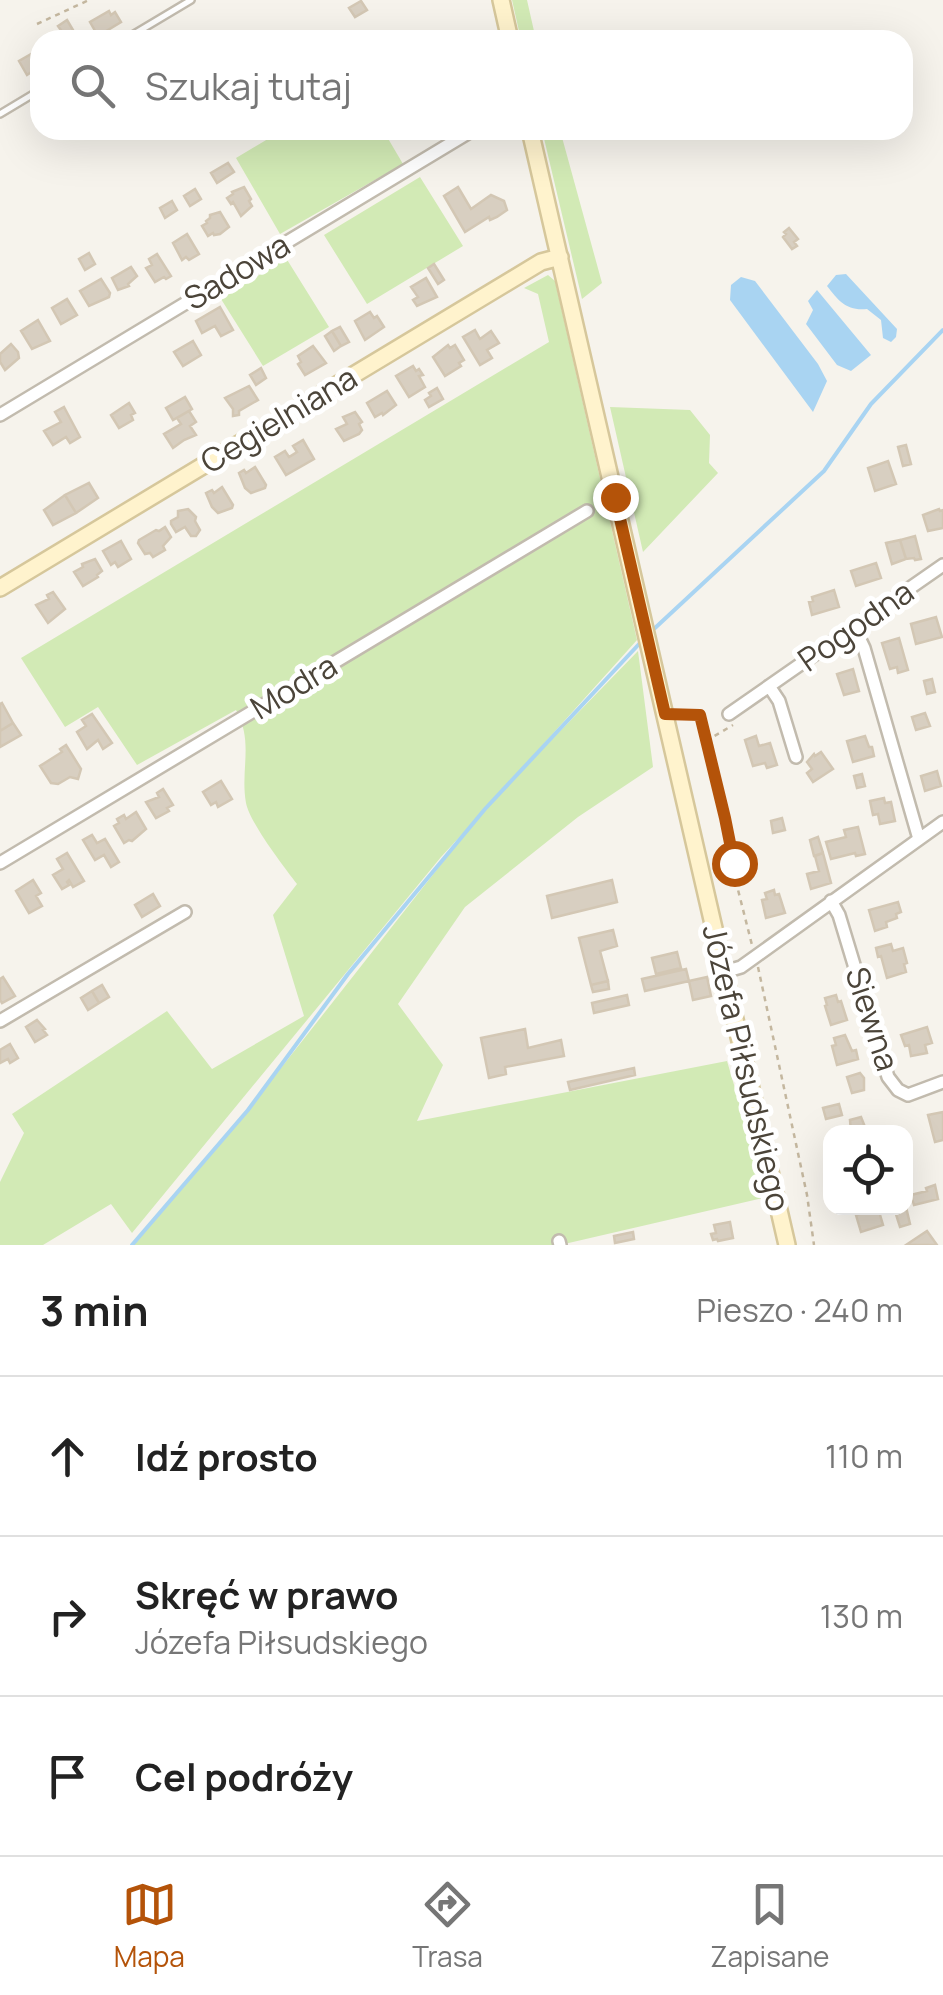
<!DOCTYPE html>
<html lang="pl">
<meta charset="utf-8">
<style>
:root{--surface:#fff;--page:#f2f2f2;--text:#222;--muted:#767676;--line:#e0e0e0;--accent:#b45309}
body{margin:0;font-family:Manrope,sans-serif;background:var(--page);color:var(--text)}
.controls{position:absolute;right:30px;bottom:30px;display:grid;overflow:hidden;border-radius:20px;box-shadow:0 10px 40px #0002}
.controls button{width:90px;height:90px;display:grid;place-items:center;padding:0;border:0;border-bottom:2px solid var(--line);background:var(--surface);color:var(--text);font:50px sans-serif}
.stop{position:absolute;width:30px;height:30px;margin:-22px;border:8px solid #b45309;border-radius:50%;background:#fff}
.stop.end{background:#b45309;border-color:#fff;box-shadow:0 2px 10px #0008}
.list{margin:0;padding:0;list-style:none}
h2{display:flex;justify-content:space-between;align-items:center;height:130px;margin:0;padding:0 40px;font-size:42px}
h2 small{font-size:32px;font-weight:400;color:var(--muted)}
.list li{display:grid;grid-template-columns:65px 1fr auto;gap:30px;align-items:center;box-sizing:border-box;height:160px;padding:0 40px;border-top:2px solid var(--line)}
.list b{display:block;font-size:38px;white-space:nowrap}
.list p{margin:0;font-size:32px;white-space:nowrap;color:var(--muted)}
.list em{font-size:32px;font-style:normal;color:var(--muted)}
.icon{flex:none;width:55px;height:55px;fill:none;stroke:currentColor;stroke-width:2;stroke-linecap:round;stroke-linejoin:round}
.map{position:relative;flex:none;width:943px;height:1245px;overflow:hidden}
.search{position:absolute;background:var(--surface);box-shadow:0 10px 40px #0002;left:30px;right:30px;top:30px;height:110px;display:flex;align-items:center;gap:25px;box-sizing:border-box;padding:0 35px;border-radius:30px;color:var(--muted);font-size:38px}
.sheet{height:610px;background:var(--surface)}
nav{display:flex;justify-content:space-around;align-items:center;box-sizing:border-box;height:140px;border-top:2px solid var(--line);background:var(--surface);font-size:28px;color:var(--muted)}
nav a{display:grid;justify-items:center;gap:5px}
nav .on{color:var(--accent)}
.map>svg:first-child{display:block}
.green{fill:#d2eab5}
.water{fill:#a9d4f2}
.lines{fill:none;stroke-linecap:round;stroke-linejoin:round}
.stream{stroke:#a9d4f2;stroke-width:4}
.building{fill:#d8cfc1;stroke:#d3c7b4;stroke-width:2.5}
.lane-casing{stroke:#c2bbae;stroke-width:10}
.street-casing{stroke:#c2bbae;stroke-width:16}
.secondary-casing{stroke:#d6c79b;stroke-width:20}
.path{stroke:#c4b79f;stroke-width:2.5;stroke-dasharray:5 5;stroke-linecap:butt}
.lane{stroke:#fff;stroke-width:5}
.street{stroke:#fff;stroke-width:11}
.secondary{stroke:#fff3cd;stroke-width:15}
.route{stroke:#b45309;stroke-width:12}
.labels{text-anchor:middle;stroke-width:10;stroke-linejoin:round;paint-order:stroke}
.street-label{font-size:32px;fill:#4b4439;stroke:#fff}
</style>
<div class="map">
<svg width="943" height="1245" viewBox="0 0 943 1245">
<rect width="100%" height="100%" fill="#f6f3ec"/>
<path class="green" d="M512 0H527L536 40H521Z
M283 130H383L403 164 280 234 236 158Z
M542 130H560L602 283 582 299Z
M420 177 463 246 367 304 324 235Z
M286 258 329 327 263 366 221 299Z
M548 275 555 281 637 640 496 797 638 651 653 767 578 817 465 907 398 1004 443 1065 417 1121 727 1061 767 1197 560 1245H132L248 1110 479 816 441 857 132 1233 111 1204 43 1245H0V1182L24 1133 12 1114 167 1011 212 1069 304 1016 273 915 297 884C284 867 250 823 246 803 240 770 254 742 236 710L137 765 98 707 65 727 21 658 549 342 538 294 524 288Z
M610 407 690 410 710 435 709 463 718 473 643 552Z"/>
<path class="water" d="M846 274 897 329 896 337 891 342 883 338 881 320 867 309C846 311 839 301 827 286L836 275Z
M741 277 755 281 818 364 827 381 813 412 730 300 731 285Z
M817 290 871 355 851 371 837 365 806 324 813 310 808 301Z"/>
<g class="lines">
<path class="stream" d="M655 628 824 471 871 404 943 330
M132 1245 248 1110 348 974 485 809 640 643"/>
</g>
<path class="building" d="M361 1 367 10 355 17 349 8Z
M109 11 111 15 115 12 121 22 98 36 90 22Z
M67 20 76 35 68 40 58 26Z
M40 49V66L27 75 19 61Z
M228 163 234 172 217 183 211 173Z
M244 187 251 199 249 201 252 206 241 216 233 202 231 204 227 198 233 194 232 192Z
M458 187 471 209 491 195 504 201 507 210 497 217 490 220 489 217 465 232 444 196Z
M195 189 201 199 190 206 184 196Z
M172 201 177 210 165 218 160 208Z
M220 212 229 227 220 234 214 235 213 233 208 236 202 226 207 223 206 221 210 218V215Z
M789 228 798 239 794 242 797 246 792 249 783 237 786 234 784 232Z
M187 234 199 254 189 260 186 257 182 260 173 243Z
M89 253 95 264 85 270 79 259Z
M157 254 171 276 166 279 164 277 155 282 146 268 152 265 149 259Z
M434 264 444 280 438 284 428 268Z
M131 267 137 276 128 284 129 286 118 290 112 278Z
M426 278 437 297 417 306 413 300 418 297 411 287Z
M101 279 110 293 109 297 89 306 80 291Z
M67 299 77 315 61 324 52 308Z
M220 307 233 330 221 336 215 326 202 333 196 321Z
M370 312 374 318 377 316 384 327 365 340 355 321Z
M38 320 50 341 32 349 21 331Z
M340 327 349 342 341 346 332 331Z
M475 330 480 339 491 331 499 343 487 350 492 358 480 365 463 337Z
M332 331 341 346 334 351 325 336Z
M193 341 201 355 183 366 174 352Z
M11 344 18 352 19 358 5 370 0 362V354Z
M448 345 450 348 455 345 464 360 459 363 461 366 445 376 433 357Z
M313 346 326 363 305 375 298 364 301 362 298 356Z
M413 366 416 371 419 369 423 375 419 376 425 387 409 397 396 376Z
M261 368 266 378 256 385 250 375Z
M249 386 258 400 239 411V415L233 416V409L225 398Z
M437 388 443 399 429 407 425 400 431 396 429 393Z
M387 391 396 405 383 415 382 413 375 417 367 403Z
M185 397 192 409 173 420 166 408Z
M129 403 135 413 131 415 133 420 119 428 111 415Z
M64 407 80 437 70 443 66 437 53 445 44 431 61 422 55 412Z
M189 411 196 422 190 426 196 435 184 440 173 448 164 434 181 424 177 418Z
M355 412 362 422 359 424 362 430 359 434 344 441 336 429 347 424 343 417Z
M303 440 314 459 286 475 275 457 285 451 289 457 297 452 293 446Z
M906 445 911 464 903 466 898 447Z
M888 461 896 484 875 491 868 468Z
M255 467 266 485 265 488 251 493 245 488 239 473 244 470 246 473Z
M89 483 98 498 76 513 65 495Z
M222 487 233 505 232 508 218 513 212 507 206 493 212 490 214 493Z
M65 495 76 513 53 525 44 510Z
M188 509 196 517 195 521 200 530 196 536H191L185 527 176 532 171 524V521L178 517V511Z
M939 509 940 511 943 510V528L928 531 923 515Z
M165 527 171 537 163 546 165 550 153 557 150 553 145 554 138 543 139 540 156 530 159 531Z
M915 536 921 559 915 560 914 558 906 559 900 540Z
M900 540 906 559 892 564 886 543Z
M121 541 131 559 118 567 115 562 111 565 103 551Z
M95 559 102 571 97 575 98 577 83 586 74 572 83 567 82 564Z
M876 563 881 578 856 586 851 571Z
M834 590 839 607 812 615 809 602 813 601 812 597Z
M53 592 65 609 48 623 36 605 49 599 47 595Z
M936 617 942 637 916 644 911 624Z
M899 638 908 670 898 673 897 667 890 669 882 643Z
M853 669 859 691 844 695 837 674Z
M932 679 935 692 927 694 924 681Z
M2 703 13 723 0 731V704Z
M925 713 930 726 916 730 912 717Z
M92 714 112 743 103 749 98 740 87 749 77 732 86 726 82 720Z
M13 723 21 735 0 747V731Z
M756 736 759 746 770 743 777 765 767 768 765 763 753 766 745 740Z
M865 736 869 747H872L874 756 853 762 847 741Z
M66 745 81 769 78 779 70 777 58 784 51 783 40 766 62 752 60 749Z
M821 752 833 769 813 782 807 773 812 769 807 762 814 754 815 756Z
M937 771 941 786 925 791 921 776Z
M862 774 865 786 857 788 854 776Z
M221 781 232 799 218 807 216 802 211 805 203 792Z
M163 789 173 805 167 808 169 811 156 818 146 802 159 797 157 793Z
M884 798 885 803 891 802 895 821 880 824 878 814 873 815 870 801Z
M136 812 146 829 132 841 129 840 124 843 114 826 119 823 117 819 124 815 126 819Z
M782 818 785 830 773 833 771 821Z
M858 827 865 854 856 856 855 853 831 859 826 842 846 837 844 830Z
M92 835 97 843 105 839 119 862 111 867 104 855 95 860 83 840Z
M818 837 823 853 814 856 810 840Z
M67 853 84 881 73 887 69 880 67 882 69 885 62 889 53 875 63 869 57 859Z
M823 853 831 883 811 889 807 874 819 871 815 856Z
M33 880 41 893 36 896 42 906 29 913 16 891Z
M612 880 617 902 552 918 547 896Z
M774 890 775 895 779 894 785 913 766 918 762 900 767 899 765 893Z
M153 894 160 906 142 917 135 905Z
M898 902 901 912 896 914 897 918 886 922 887 927 875 931 869 910Z
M613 930 617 946 600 951 608 981 591 985 579 938Z
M891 944 893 951 903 948 907 963 904 964 906 972 887 978 881 956 878 957 876 948Z
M677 952 681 968 656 974 652 958Z
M686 969 689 981 645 991 642 979Z
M3 977 15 996 2 1003 0 1000V979Z
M707 977 711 996 693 1000 689 981Z
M608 981 609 989 593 992 591 985Z
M102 985 109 997 99 1003 92 991Z
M92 991 99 1003 88 1010 81 998Z
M627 995 629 1005 594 1013 592 1003Z
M836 995 838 1002 841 1001 847 1020 831 1025 825 1006 827 1005 825 998Z
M37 1020 45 1029 43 1030 47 1035 35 1042 26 1027Z
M927 1027 932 1043 925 1045 927 1053 911 1056 909 1045 905 1046 901 1035Z
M525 1029 528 1048 561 1040 564 1056 505 1067 506 1074 489 1078 481 1038Z
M845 1035 852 1051 856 1050 858 1059 837 1065 832 1046 836 1045 834 1038Z
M10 1044 18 1058 10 1063 8 1059 0 1063V1050Z
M634 1068 635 1075 570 1090 568 1082Z
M860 1073 864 1078V1090L852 1093 847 1077Z
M839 1104 842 1115 826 1119 823 1108Z
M943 1112V1140L935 1142 928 1115Z
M861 1117 867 1132H851L850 1120Z
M935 1185 938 1199 914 1205 911 1195 927 1191 926 1188Z
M906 1207 910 1224 900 1227 894 1208Z
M878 1208 883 1225 861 1232 856 1215Z
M730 1222 733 1238 718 1241 717 1239 713 1240 711 1234 716 1233 714 1225Z
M927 1231 937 1245H906Z
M633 1232 634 1239 615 1243 614 1236Z"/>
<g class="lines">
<g class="lane-casing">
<path id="lane" d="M124 40 191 0
M0 114 40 90"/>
</g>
<g class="street-casing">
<path id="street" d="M0 415 473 130
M854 627 864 648 919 839
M769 686 779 701 796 757
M729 714 943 565
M0 863 587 511
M831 901 839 915 888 1077 898 1090 908 1095 943 1082
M724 972 741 967 943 822
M0 1021 185 912
M559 1241 560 1245"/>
</g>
<g class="secondary-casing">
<path id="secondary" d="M501 0 510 40
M530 130 787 1245
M0 588 541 262 560 257"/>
</g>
<path class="path" d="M37 24 89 0
M679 715H699L725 818 735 878 752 945
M706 741 733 725
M758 967 807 1195 814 1245"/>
<use href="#lane" class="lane"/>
<use href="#street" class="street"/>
<use href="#secondary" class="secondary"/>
</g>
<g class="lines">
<path class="route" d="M615 497 665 714 700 715 725 818 734 863"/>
</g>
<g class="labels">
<g class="street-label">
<text transform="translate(237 272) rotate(-31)" y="11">Sadowa</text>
<text transform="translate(279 420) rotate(-31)" y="11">Cegielniana</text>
<text transform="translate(856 626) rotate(-35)" y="11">Pogodna</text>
<text transform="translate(294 687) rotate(-31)" y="11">Modra</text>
<text transform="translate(872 1019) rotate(72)" y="11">Siewna</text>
<text transform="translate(746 1068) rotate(77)" y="11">Józefa Piłsudskiego</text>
</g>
</g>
</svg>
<div class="controls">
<button><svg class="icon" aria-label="locate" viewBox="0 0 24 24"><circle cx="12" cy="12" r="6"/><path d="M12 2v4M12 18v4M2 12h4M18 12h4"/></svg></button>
</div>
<div class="stop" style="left:734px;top:863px"></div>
<div class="stop end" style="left:615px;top:497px"></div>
<div class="search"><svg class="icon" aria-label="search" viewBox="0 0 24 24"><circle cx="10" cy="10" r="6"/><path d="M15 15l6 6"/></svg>Szukaj tutaj</div>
</div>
<section class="sheet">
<h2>3 min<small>Pieszo · 240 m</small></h2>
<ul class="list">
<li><svg class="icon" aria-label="ahead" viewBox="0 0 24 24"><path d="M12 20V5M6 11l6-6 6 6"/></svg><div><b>Idź prosto</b></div><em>110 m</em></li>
<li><svg class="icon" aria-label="right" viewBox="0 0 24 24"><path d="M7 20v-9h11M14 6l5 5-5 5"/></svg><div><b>Skręć w prawo</b><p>Józefa Piłsudskiego</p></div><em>130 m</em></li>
<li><svg class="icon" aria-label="arrive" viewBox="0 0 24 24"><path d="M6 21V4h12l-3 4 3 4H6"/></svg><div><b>Cel podróży</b></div></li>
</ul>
</section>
<nav>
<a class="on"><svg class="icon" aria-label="map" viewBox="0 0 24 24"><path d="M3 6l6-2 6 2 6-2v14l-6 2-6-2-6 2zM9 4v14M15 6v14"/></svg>Mapa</a>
<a><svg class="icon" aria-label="directions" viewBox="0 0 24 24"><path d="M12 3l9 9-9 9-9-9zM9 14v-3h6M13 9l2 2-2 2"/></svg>Trasa</a>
<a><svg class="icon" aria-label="saved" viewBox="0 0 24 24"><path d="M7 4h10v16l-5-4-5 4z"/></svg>Zapisane</a>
</nav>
